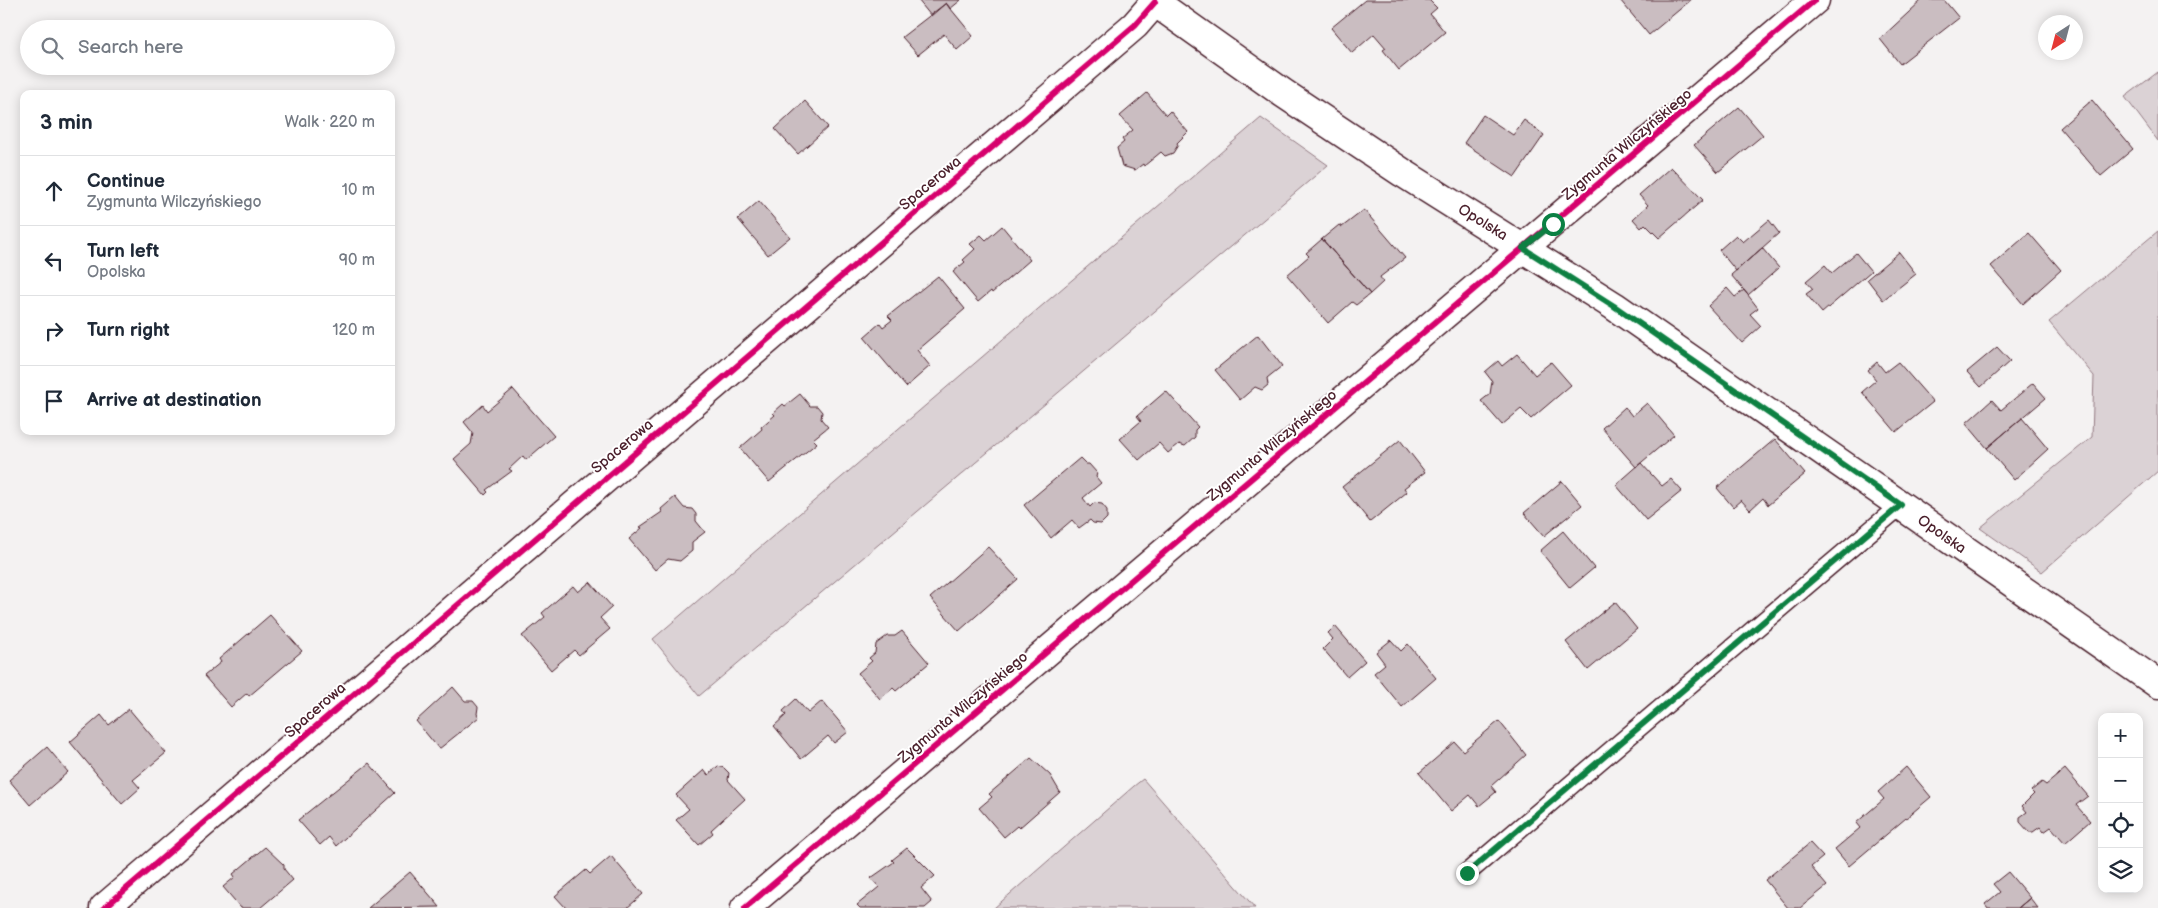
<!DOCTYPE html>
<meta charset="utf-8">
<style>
:root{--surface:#fff;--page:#f6f6f7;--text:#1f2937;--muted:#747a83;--line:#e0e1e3}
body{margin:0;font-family:"Balsamiq Sans",sans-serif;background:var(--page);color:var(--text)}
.controls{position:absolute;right:15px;bottom:15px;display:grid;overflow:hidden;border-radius:10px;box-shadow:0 2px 12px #0003}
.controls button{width:45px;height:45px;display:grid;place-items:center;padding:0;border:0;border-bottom:1px solid var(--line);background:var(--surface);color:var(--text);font:25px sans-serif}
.compass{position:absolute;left:2038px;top:15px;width:45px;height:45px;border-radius:50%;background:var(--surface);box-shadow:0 2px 12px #0003;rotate:216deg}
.stop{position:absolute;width:15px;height:15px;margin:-11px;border:4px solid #0b8043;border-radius:50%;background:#fff}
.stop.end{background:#0b8043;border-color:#fff;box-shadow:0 1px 5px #0008}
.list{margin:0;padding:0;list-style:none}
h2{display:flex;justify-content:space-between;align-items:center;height:65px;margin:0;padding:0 20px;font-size:21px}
h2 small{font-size:16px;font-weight:400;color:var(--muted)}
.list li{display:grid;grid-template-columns:32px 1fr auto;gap:15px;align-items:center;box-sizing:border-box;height:70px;padding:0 20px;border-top:1px solid var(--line)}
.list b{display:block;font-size:19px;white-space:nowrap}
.list p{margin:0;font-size:16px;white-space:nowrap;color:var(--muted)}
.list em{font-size:16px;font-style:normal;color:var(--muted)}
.icon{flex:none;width:28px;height:28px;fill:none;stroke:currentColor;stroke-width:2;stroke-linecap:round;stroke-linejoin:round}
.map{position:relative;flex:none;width:2158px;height:908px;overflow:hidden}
.search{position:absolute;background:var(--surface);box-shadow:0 2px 12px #0003;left:20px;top:20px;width:375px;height:55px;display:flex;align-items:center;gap:12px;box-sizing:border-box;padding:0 18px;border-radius:28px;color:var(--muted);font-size:19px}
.panel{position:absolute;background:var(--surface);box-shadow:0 2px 12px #0003;left:20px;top:90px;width:375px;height:345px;border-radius:10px}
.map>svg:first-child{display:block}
.green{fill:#dbd2d5;stroke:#927880}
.building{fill:#cabdc1;stroke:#4a1f2b}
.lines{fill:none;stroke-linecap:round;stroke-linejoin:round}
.lane-casing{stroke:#4a1f2b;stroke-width:21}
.street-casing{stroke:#4a1f2b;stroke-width:31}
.lane{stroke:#fff;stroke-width:18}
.street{stroke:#fff;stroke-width:28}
.cycleway-casing{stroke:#fff;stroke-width:9}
.cycleway{stroke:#d6006c;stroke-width:6}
.route{stroke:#0b8043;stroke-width:6}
.labels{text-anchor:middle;stroke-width:4;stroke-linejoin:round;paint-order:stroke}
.street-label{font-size:15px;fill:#4a1f2b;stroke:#fff}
</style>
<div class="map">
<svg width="2158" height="908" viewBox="0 0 2158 908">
<rect width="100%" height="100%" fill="#f4f2f2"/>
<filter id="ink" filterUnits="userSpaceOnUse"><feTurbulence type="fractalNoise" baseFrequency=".02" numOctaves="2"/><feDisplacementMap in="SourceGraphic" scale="10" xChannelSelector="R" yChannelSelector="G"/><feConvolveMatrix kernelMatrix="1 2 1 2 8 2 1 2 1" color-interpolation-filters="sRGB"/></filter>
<g filter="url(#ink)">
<path class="green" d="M2158 72V141L2125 97Z
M1261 118 1328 165 699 696 653 639Z
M2158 231V471L2042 572 1980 528 2092 437 2094 376 2049 322Z
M1143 779 1255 908H994L1134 786Z"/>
<path class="building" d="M918 0H961L950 9 946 3 931 16Z
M1365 0H1429L1437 8 1430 14 1445 32 1399 70 1383 50 1386 48 1374 34 1352 53 1331 28Z
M1620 0H1691L1649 35Z
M1922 0H1944L1959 18 1900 64 1880 39Z
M946 3 973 36 957 50 944 34 918 55 902 37Z
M1147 93 1166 115 1170 111 1188 132 1177 143 1178 145 1173 153 1165 156 1161 152 1144 166 1143 164 1135 170 1122 166 1117 148 1124 142 1122 139 1133 130 1120 116Z
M2092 100 2133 149 2101 176 2060 128Z
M805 101 828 127 798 154 775 129Z
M1739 107 1763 135 1718 172 1694 145Z
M1483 115 1513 135 1524 120 1544 135 1515 177 1464 143Z
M1671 167 1703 200 1659 238 1645 224 1641 228 1633 219 1648 205 1639 195Z
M759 201 790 237 768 255 738 219Z
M1364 210 1405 258 1380 277 1383 282 1370 294 1322 239 1339 225 1342 227Z
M1769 220 1779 233 1736 271 1719 250 1736 235 1743 242Z
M1002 226 1030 260 992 293 991 291 978 302 953 272 965 262 963 260 975 249 970 244 981 235 986 240Z
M2029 233 2061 270 2023 304 1991 266Z
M1322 239 1370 294 1356 305 1352 302 1328 323 1287 275 1309 256 1306 253Z
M1762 248 1779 268 1748 295 1731 275Z
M1899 252 1916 274 1883 300 1867 279Z
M1856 253 1871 271 1822 313 1806 294 1813 289 1806 281 1825 265 1832 273Z
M938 276 965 309 917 350 930 366 906 387 864 337 880 323 883 327 892 320 888 316Z
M1727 288 1735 297 1744 290 1758 308 1750 314 1761 326 1742 343 1708 306Z
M1258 335 1282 366 1267 378 1268 385 1262 390 1255 387 1240 400 1215 370Z
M1997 347 2010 361 1981 387 1967 372Z
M1517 354 1535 375 1551 362 1571 385 1531 419 1521 409 1502 425 1481 401 1490 394 1492 381 1485 372 1498 361 1502 366Z
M1877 362 1885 372 1898 362 1933 402 1896 432 1862 392 1876 380 1868 370Z
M2033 383 2046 398 1987 448 1966 423 1992 400 2001 410Z
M513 389 554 436 526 460 523 456 509 469 512 471 486 490 488 492 485 495 454 459 471 444 473 433 464 422 483 405 487 411Z
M1166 391 1198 427 1195 430V437L1185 446 1179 444 1168 453 1159 443 1139 460 1120 439 1141 421 1137 416Z
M800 394 810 406H817L822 412 821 419 828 427 813 439 817 443 769 482 740 448 762 429 761 427 775 415 773 413 783 404 785 406Z
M1647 403 1674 435 1636 467 1602 428 1625 407 1632 416Z
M2022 418 2048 449 2014 480 1987 448Z
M1775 439 1805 474 1768 505 1763 498 1750 510 1741 500 1733 507 1717 488Z
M1400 440 1425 472 1404 488 1407 492 1370 522 1342 487Z
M1080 458 1086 464H1089L1097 473 1096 477 1101 483 1083 498 1090 507 1094 503 1102 504 1107 510V518L1101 524 1093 523 1090 520 1079 528 1072 520 1051 538 1024 505Z
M1641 463 1662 486 1671 479 1682 491 1646 520 1616 485Z
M1562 481 1582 505 1544 536 1524 513Z
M675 497 684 508 692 509 696 514V521L705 532 692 542V551L680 561 668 559 655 570 629 539 642 528 640 527 662 512 661 509Z
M1563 531 1594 568 1570 588 1540 551Z
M988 547 1018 579 959 631 930 598Z
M590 582 612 607 600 618 610 629 579 655 574 650 551 670 522 636 545 617 542 613 573 586 578 592Z
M1615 602 1637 629 1588 670 1566 642Z
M270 615 302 651 249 696 247 693 231 707 204 676 221 662 219 659Z
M1335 626 1365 661 1347 677 1323 649 1333 639 1328 633Z
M902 631 929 663 896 691 893 688 880 699 858 673 872 661 869 658 875 653 876 644 887 636H895Z
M1391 640 1401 651 1408 644 1436 678 1402 707 1374 673 1385 664 1376 652Z
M453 687 465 701H473L478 707 477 714 479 717 439 749 416 721Z
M796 699 808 713 822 701 848 732 834 743 828 736 801 759 774 726 786 715 783 711Z
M129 709 166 753 133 780 140 788 122 804 70 742 101 715 109 725Z
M1499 721 1526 755 1491 786 1496 792 1479 806 1470 795 1451 811 1419 773 1455 742 1463 751Z
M47 747 68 772 30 805 9 780Z
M1031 758 1050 775 1060 792 1019 828 1017 826 1004 837 979 808 992 797 989 794Z
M369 763 395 793 336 846 329 837 320 845 298 820Z
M718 766 724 768 729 773 728 780 745 799 711 830 713 833 699 845 676 820 689 809 676 795 704 770 708 775Z
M1906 767 1931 797 1849 866 1835 849 1860 828 1856 823 1884 799 1878 792Z
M2065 769 2088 796 2076 805 2090 821 2065 843 2051 827 2044 832 2040 827 2033 832H2029L2020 822V817L2027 812 2022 806 2034 794 2031 791 2042 782 2046 785Z
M1810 843 1823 857 1811 867 1827 886 1800 908H1788L1765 880Z
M265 847 284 865V869L293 880 260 908H241L223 887 235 877 233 874Z
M907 848 935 876 921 888 932 902 925 908H860L857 905 879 887 871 878 894 862 892 860Z
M611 856 643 894 627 908H566L555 896 586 870 590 874Z
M410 872 440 907 368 908Z
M2008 872 2030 898 2018 908H1988L1985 904 2000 892 1993 884Z
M2030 898 2038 908H2018Z"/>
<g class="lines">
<g class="lane-casing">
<path id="lane" d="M1467 873 1901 505"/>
</g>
<g class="street-casing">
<path id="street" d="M1152 0 1283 93 1403 173 1614 306 2158 684
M104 908 1135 25 1155 2
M745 908 1815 0"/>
</g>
<use href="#lane" class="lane"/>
<use href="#street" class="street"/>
<g class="cycleway-casing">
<path id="cycleway" d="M104 908 1135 25 1155 2
M745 908 1815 0"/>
</g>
<use href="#cycleway" class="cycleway"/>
</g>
</g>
<g class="lines" filter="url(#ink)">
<path class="route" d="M1467 873 1901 505 1614 306 1523 248 1553 224"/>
</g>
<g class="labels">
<g class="street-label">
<text transform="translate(1627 144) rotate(-40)" y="5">Zygmunta Wilczyńskiego</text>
<text transform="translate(930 183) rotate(-40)" y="5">Spacerowa</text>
<text transform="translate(1483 222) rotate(32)" y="5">Opolska</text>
<text transform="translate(1272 445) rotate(-40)" y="5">Zygmunta Wilczyńskiego</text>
<text transform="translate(622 446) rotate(-40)" y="5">Spacerowa</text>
<text transform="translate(1942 534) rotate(35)" y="5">Opolska</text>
<text transform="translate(963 707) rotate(-40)" y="5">Zygmunta Wilczyńskiego</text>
<text transform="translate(315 710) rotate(-41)" y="5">Spacerowa</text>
</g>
</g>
</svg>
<div class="controls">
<button>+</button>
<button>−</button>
<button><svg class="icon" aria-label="locate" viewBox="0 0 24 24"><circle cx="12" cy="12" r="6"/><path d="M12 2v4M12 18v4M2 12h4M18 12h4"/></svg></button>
<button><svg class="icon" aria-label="layers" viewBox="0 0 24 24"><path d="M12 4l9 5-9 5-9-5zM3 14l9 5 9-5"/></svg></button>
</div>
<svg class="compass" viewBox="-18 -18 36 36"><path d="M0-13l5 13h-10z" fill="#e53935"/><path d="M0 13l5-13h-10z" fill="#747a83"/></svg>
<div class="stop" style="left:1553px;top:224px"></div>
<div class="stop end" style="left:1467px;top:873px"></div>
<div class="search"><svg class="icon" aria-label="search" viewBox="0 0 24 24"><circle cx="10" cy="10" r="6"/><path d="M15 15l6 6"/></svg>Search here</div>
<section class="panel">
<h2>3 min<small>Walk · 220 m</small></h2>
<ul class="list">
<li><svg class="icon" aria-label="ahead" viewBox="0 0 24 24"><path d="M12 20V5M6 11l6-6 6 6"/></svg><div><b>Continue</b><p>Zygmunta Wilczyńskiego</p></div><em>10 m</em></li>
<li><svg class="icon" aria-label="left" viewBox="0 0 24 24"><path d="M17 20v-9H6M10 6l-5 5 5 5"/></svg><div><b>Turn left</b><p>Opolska</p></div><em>90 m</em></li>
<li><svg class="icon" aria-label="right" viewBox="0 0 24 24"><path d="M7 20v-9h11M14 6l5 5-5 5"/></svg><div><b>Turn right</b></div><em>120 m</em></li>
<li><svg class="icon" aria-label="arrive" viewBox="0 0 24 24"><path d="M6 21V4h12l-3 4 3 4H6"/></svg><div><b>Arrive at destination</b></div></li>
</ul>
</section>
</div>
